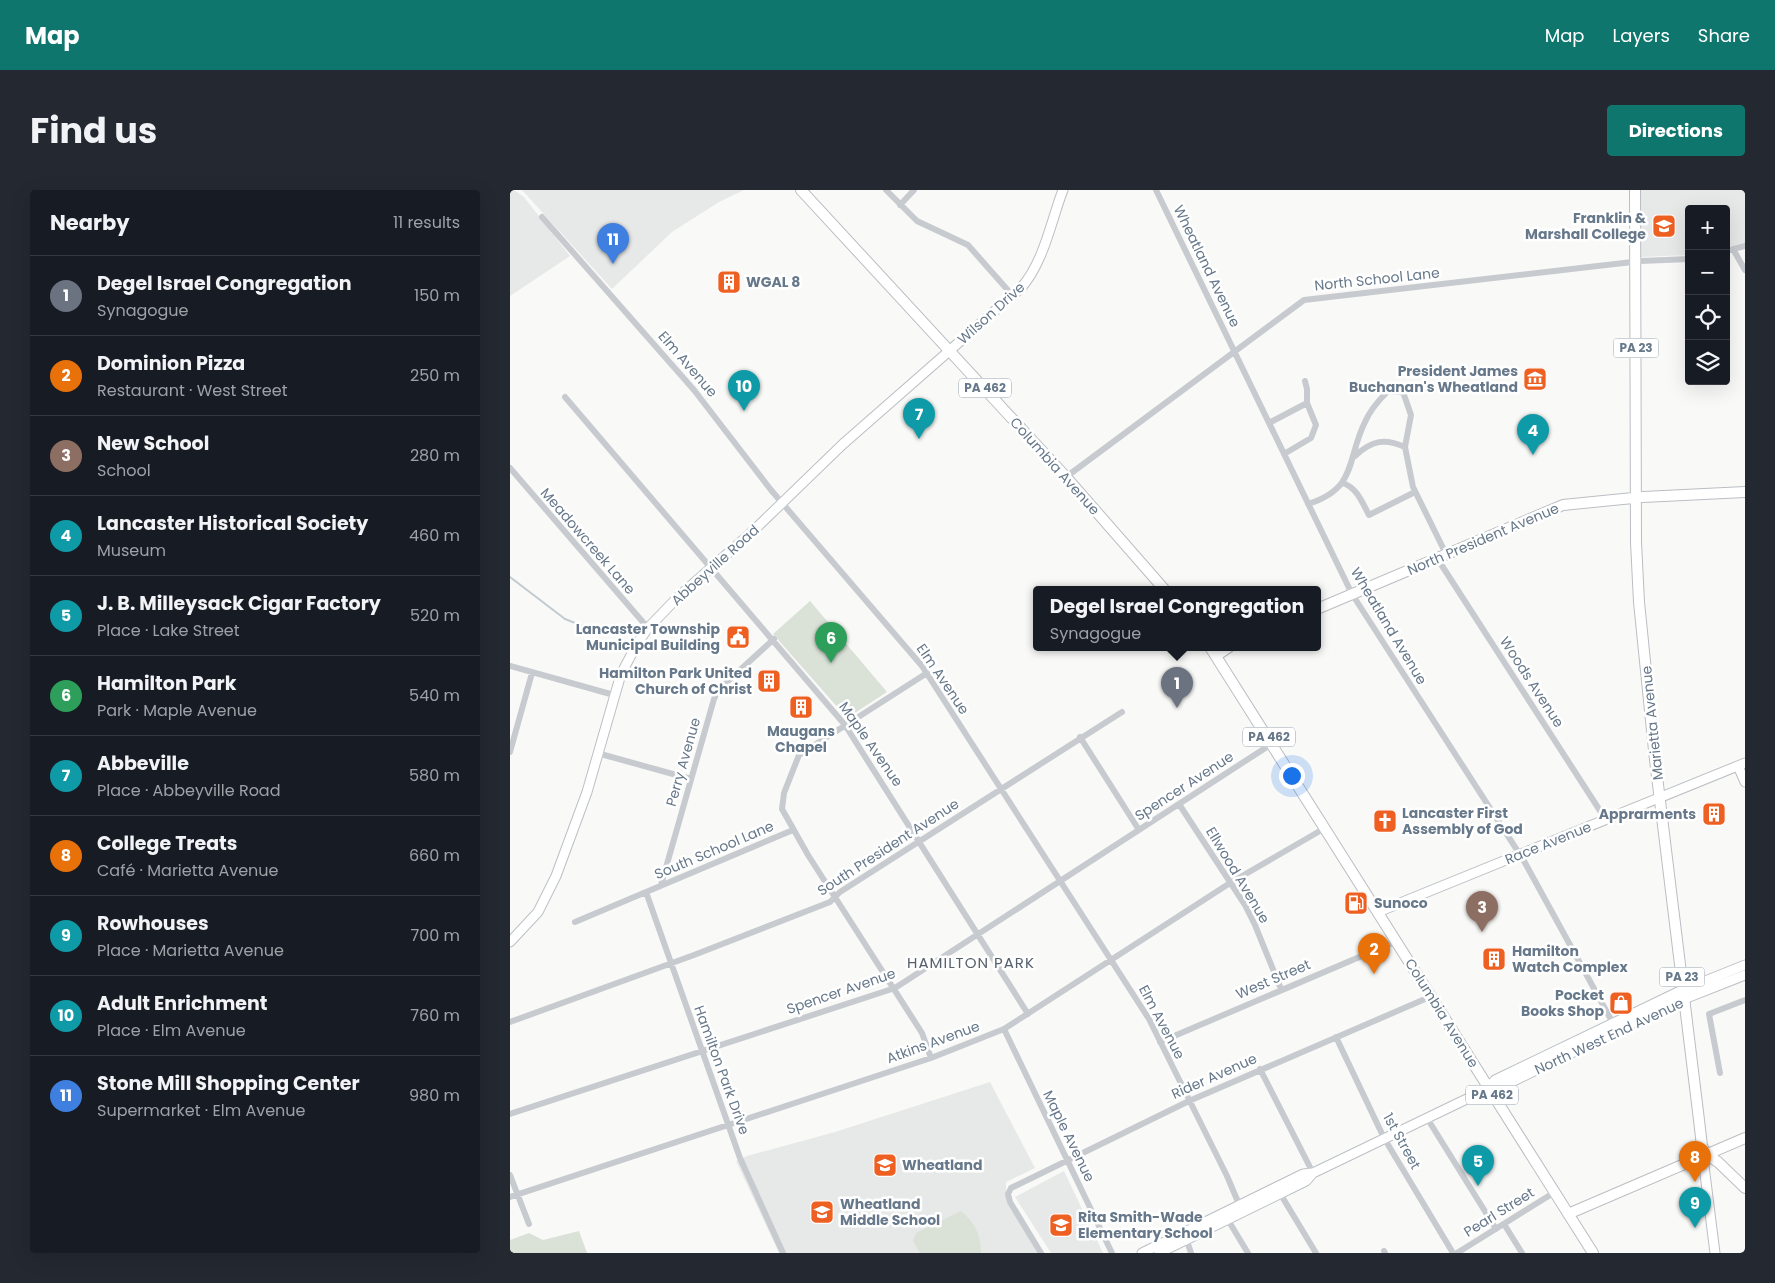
<!DOCTYPE html>
<meta charset="utf-8">
<style>
:root{--surface:#171b24;--page:#242831;--text:#f1f3f6;--muted:#9ea1a6;--line:#363941;--accent:#0f766e}
body{margin:0;font-family:Poppins,sans-serif;background:var(--page);color:var(--text)}
.controls{position:absolute;right:15px;top:15px;display:grid;overflow:hidden;border-radius:5px;box-shadow:0 5px 20px #0002}
.controls button{width:45px;height:45px;display:grid;place-items:center;padding:0;border:0;border-bottom:1px solid var(--line);background:var(--surface);color:var(--text);font:25px sans-serif}
.you{position:absolute;left:781px;top:585px;width:18px;height:18px;margin:-12px;border:4px solid #fff;border-radius:50%;background:#1a73e8;box-shadow:0 0 0 8px #1a73e833}
.badge{display:grid;place-items:center;width:32px;height:32px;border-radius:50%;background:var(--accent);color:#fff;font-size:16px;font-weight:700}
.pin{position:absolute;translate:-50% -41px;filter:drop-shadow(0 1px 2px #0008)}
.pin::after{content:'';position:absolute;top:26px;width:18px;height:15px;background:inherit;clip-path:polygon(0 0,100% 0,50% 100%)}
.popup{position:absolute;left:523px;top:396px;width:288px;height:65px;box-sizing:border-box;display:grid;place-content:center;border-radius:5px;background:var(--surface);filter:drop-shadow(0 1px 4px #0005);font-size:16px;white-space:nowrap;color:var(--muted)}
.popup b{font-size:19px;color:var(--text)}
.popup::after{content:'';position:absolute;left:50%;top:100%;margin-left:-10px;border:10px solid transparent;border-top-color:var(--surface)}
.list{margin:0;padding:0;list-style:none}
h2{display:flex;justify-content:space-between;align-items:center;height:65px;margin:0;padding:0 20px;font-size:21px}
h2 small{font-size:16px;font-weight:400;color:var(--muted)}
.list li{display:grid;grid-template-columns:32px 1fr auto;gap:15px;align-items:center;box-sizing:border-box;height:80px;padding:0 20px;border-top:1px solid var(--line)}
.list b{display:block;font-size:19px;white-space:nowrap}
.list p{margin:0;font-size:16px;white-space:nowrap;color:var(--muted)}
.list em{font-size:16px;font-style:normal;color:var(--muted)}
.icon{flex:none;width:28px;height:28px;fill:none;stroke:currentColor;stroke-width:2;stroke-linecap:round;stroke-linejoin:round}
.map{position:relative;flex:none;width:1235px;height:1063px;overflow:hidden;border-radius:5px}
header{display:flex;align-items:center;gap:30px;box-sizing:border-box;height:70px;padding:0 25px;background:var(--accent);color:#fff}
header strong{font-size:24px}
nav{display:flex;gap:28px;margin-inline-start:auto;font-size:18px}
.intro{display:flex;align-items:center;justify-content:space-between;box-sizing:border-box;height:120px;padding:0 30px}
h1{margin:0;font-size:35px}
.button{padding:12px 22px;border-radius:5px;background:var(--accent);color:#fff;font-size:18px;font-weight:700}
main{display:flex;gap:30px;padding:0 30px}
aside{flex:1;background:var(--surface);border-radius:5px;box-shadow:0 5px 20px #0002}
.map>svg:first-child{display:block}
.built{fill:#e7e8e8}
.green{fill:#dae2d8}
.lines{fill:none;stroke-linecap:round;stroke-linejoin:round}
.stream{stroke:#c2cbd1;stroke-width:2}
.secondary-casing{stroke:#bbc0c5;stroke-width:11}
.primary-casing{stroke:#babec2;stroke-width:12}
.street{stroke:#c7cbcf;stroke-width:6}
.secondary{stroke:#fff;stroke-width:9}
.primary{stroke:#fff;stroke-width:10}
.labels{text-anchor:middle;stroke-width:5;stroke-linejoin:round;paint-order:stroke}
.shield{fill:#fff;stroke:#94a0ad;stroke-width:1}
.shield-label{font-size:12px;font-weight:bold;fill:#66788a}
.poi-label{font-size:14px;font-weight:bold;fill:#66788a;stroke:#fff;text-anchor:start}
.street-label{font-size:14px;fill:#66788a;stroke:#fff}
.neighbourhood-label{font-size:15px;letter-spacing:1px;fill:#55616e;stroke:#fff}
</style>
<header>
<strong>Map</strong>
<nav><a>Map</a><a>Layers</a><a>Share</a></nav>
</header>
<div class="intro"><h1>Find us</h1><a class="button">Directions</a></div>
<main>
<aside>
<h2>Nearby<small>11 results</small></h2>
<ul class="list">
<li><span class="badge" style="background:#6b7280">1</span><div><b>Degel Israel Congregation</b><p>Synagogue</p></div><em>150 m</em></li>
<li><span class="badge" style="background:#e8710a">2</span><div><b>Dominion Pizza</b><p>Restaurant · West Street</p></div><em>250 m</em></li>
<li><span class="badge" style="background:#8d6e63">3</span><div><b>New School</b><p>School</p></div><em>280 m</em></li>
<li><span class="badge" style="background:#0f9aa8">4</span><div><b>Lancaster Historical Society</b><p>Museum</p></div><em>460 m</em></li>
<li><span class="badge" style="background:#0f9aa8">5</span><div><b>J. B. Milleysack Cigar Factory</b><p>Place · Lake Street</p></div><em>520 m</em></li>
<li><span class="badge" style="background:#2e9e5b">6</span><div><b>Hamilton Park</b><p>Park · Maple Avenue</p></div><em>540 m</em></li>
<li><span class="badge" style="background:#0f9aa8">7</span><div><b>Abbeville</b><p>Place · Abbeyville Road</p></div><em>580 m</em></li>
<li><span class="badge" style="background:#e8710a">8</span><div><b>College Treats</b><p>Café · Marietta Avenue</p></div><em>660 m</em></li>
<li><span class="badge" style="background:#0f9aa8">9</span><div><b>Rowhouses</b><p>Place · Marietta Avenue</p></div><em>700 m</em></li>
<li><span class="badge" style="background:#0f9aa8">10</span><div><b>Adult Enrichment</b><p>Place · Elm Avenue</p></div><em>760 m</em></li>
<li><span class="badge" style="background:#3f7fe0">11</span><div><b>Stone Mill Shopping Center</b><p>Supermarket · Elm Avenue</p></div><em>980 m</em></li>
</ul>
</aside>
<div class="map">
<svg width="1235" height="1063" viewBox="0 0 1235 1063">
<rect width="100%" height="100%" fill="#f9f9f7"/>
<path class="built" d="M4 0 14 7 60 66 0 106V1Z
M12 0H234L209 12 162 42 102 99Z
M1130 0H1235V53L1216 57V19H1179V65L1131 67Z
M480 892 525 978 496 992V1009L528 1063H269L226 971 237 966 325 942Z
M554 981 593 1063H541L505 1007Z"/>
<path class="green" d="M300 411 377 502 337 528 263 444Z
M451 1021C465 1033 471 1045 471 1063H410L403 1051 406 1043Z
M69 1041 77 1063H0V1050L19 1043 33 1050Z"/>
<g class="lines">
<path class="stream" d="M0 387 55 429 83 440"/>
<g class="secondary-casing">
<path id="secondary" d="M1228 576 1235 592
M868 722 1235 573
M0 752 28 722 46 686 77 602 111 484 127 454 138 438 167 408 241 343 333 254 511 98C534 72 541 31 553 0
M978 898H989L1169 811 1235 785
M1196 964 1194 976 1205 1063
M632 1063 793 984 803 983 965 905 978 898 985 890 1168 802 1235 775
M649 1063 796 991 803 983"/>
</g>
<g class="primary-casing">
<path id="primary" d="M291 0 556 287 654 399
M1125 0 1126 352 1129 412 1145 570 1189 930 1192 956 1196 964
M807 419 1053 315 1133 307 1235 302
M700 457 1083 1063
M706 466 719 457
M1196 964 1208 972 1235 998
M1058 1024 1235 948"/>
</g>
<path class="street" d="M376 0 407 31 458 55 503 106
M646 0 842 404 1014 671 1104 835
M390 15 404 0
M32 27 184 200 261 300 412 476 639 829 717 986 731 1019
M1223 59 1235 80
M1216 61 1235 56
M55 207 335 535 518 824
M759 233 797 213
M774 264 801 248 806 235 797 213V199L795 191
M845 266C862 250 875 248 895 257
M0 278 138 438
M556 287 794 110 1131 71 1179 69
M833 293C847 298 852 312 859 325L905 302
M798 314C848 298 836 270 855 232 860 220 869 210 878 201L893 202 901 225 895 257 903 297 936 364
M927 368 1096 630
M0 476 104 505
M417 483 289 565 274 603 272 619 298 665 412 843 421 868
M570 547 629 640
M0 562 22 483
M87 563 181 589
M669 614 735 715 745 735 771 799
M151 695 204 509 208 500 264 449
M136 702 230 968 273 1063
M65 732 283 640
M0 832 184 765 320 712 330 702 612 522
M494 839 602 1063
M826 847 874 948 943 1063
M650 852 887 751
M750 879 803 983
M1210 883 1199 824 1235 810
M0 924 385 798 763 553
M917 928 986 1039
M0 985 19 1034
M768 1000 806 1063
M0 1007 421 868 494 839 720 693 815 638
M718 1030 738 1063
M994 1034 1012 1063
M676 1048 681 1063
M874 1061 875 1063
M531 1063 500 1012 498 1004 501 998 679 911 922 806
M947 1063 1045 1002"/>
<use href="#secondary" class="secondary"/>
<use href="#primary" class="primary"/>
</g>
<defs>
<g id="university-square" transform="scale(1.25)"><rect x="-9" y="-9" width="18" height="18" rx="4" fill="#ee5f22" stroke="#fff"/><path d="M0-5L7-2L0 1L-7-2ZM-4 1L0 2.5L4 1V4Q0 6-4 4Z" fill="#fff"/></g>
<g id="building-square" transform="scale(1.25)"><rect x="-9" y="-9" width="18" height="18" rx="4" fill="#ee5f22" stroke="#fff"/><path d="M-4-6H4V6H1V3H-1V6H-4ZM-2.5-4.3h1.7v1.8h-1.7ZM.8-4.3h1.7v1.8H.8ZM-2.5-1h1.7V.8h-1.7ZM.8-1h1.7V.8H.8Z" fill="#fff"/></g>
<g id="museum-square" transform="scale(1.25)"><rect x="-9" y="-9" width="18" height="18" rx="4" fill="#ee5f22" stroke="#fff"/><path d="M0-6L6-3V-2H-6V-3ZM-5-1h2V3h-2ZM-1-1h2V3h-2ZM3-1h2V3H3ZM-6 4H6V6H-6Z" fill="#fff"/></g>
<g id="civic-square" transform="scale(1.25)"><rect x="-9" y="-9" width="18" height="18" rx="4" fill="#ee5f22" stroke="#fff"/><path d="M-.6-6.5H3V-4.5H.6V-3L4-1V1h2V6H-6V1h2V-1L-.6-3ZM-1.2 2.5V6h2.4V2.5Z" fill="#fff"/></g>
<g id="church-square" transform="scale(1.25)"><rect x="-9" y="-9" width="18" height="18" rx="4" fill="#ee5f22" stroke="#fff"/><path d="M-1.2-6h2.4v3.5h3.3v2.4h-3.3V6h-2.4V-.1h-3.3v-2.4h3.3Z" fill="#fff"/></g>
<g id="fuel-square" transform="scale(1.25)"><rect x="-9" y="-9" width="18" height="18" rx="4" fill="#ee5f22" stroke="#fff"/><path d="M-5.5-6h7V0h2V4h1.3V-2.5L3-4.5l.8-.8L6-3V5H2.5V1h-1V6h-7ZM-4.2-4.7v3.2H.2V-4.7Z" fill="#fff"/></g>
<g id="shop-square" transform="scale(1.25)"><rect x="-9" y="-9" width="18" height="18" rx="4" fill="#ee5f22" stroke="#fff"/><path d="M-5-2.5h2.3a2.7 3.5 0 0 1 5.4 0H5L5.5 6h-11ZM-1.5-2.5h3a1.5 2.3 0 0 0-3 0Z" fill="#fff"/></g>
<g id="school-square" transform="scale(1.25)"><rect x="-9" y="-9" width="18" height="18" rx="4" fill="#ee5f22" stroke="#fff"/><path d="M0-5L7-2L0 1L-7-2ZM-4 1L0 2.5L4 1V4Q0 6-4 4Z" fill="#fff"/></g>
</defs>
<g fill-rule="evenodd">
<use href="#university-square" x="1154" y="36"/>
<use href="#building-square" x="219" y="92"/>
<use href="#museum-square" x="1025" y="189"/>
<use href="#civic-square" x="228" y="447"/>
<use href="#building-square" x="259" y="491"/>
<use href="#building-square" x="291" y="517"/>
<use href="#building-square" x="1204" y="624"/>
<use href="#church-square" x="875" y="631"/>
<use href="#fuel-square" x="846" y="713"/>
<use href="#building-square" x="984" y="769"/>
<use href="#shop-square" x="1111" y="813"/>
<use href="#school-square" x="375" y="975"/>
<use href="#school-square" x="312" y="1022"/>
<use href="#school-square" x="551" y="1035"/>
</g>
<g class="labels">
<g class="shield">
<rect x="1103.5" y="148.5" width="45" height="19" rx="4"/>
<rect x="449" y="188.5" width="52" height="19" rx="4"/>
<rect x="733" y="537.5" width="52" height="19" rx="4"/>
<rect x="1149.5" y="777.5" width="45" height="19" rx="4"/>
<rect x="956" y="895.5" width="52" height="19" rx="4"/>
</g>
<g class="shield-label">
<text x="1126" y="162">PA 23</text>
<text x="475" y="202">PA 462</text>
<text x="759" y="551">PA 462</text>
<text x="1172" y="791">PA 23</text>
<text x="982" y="909">PA 462</text>
</g>
<g class="poi-label">
<text x="1136" y="33" text-anchor="end">Franklin &amp;<tspan x="1136" dy="16">Marshall College</tspan></text>
<text x="236" y="97">WGAL 8</text>
<text x="1008" y="186" text-anchor="end">President James<tspan x="1008" dy="16">Buchanan's Wheatland</tspan></text>
<text x="210" y="444" text-anchor="end">Lancaster Township<tspan x="210" dy="16">Municipal Building</tspan></text>
<text x="242" y="488" text-anchor="end">Hamilton Park United<tspan x="242" dy="16">Church of Christ</tspan></text>
<text x="291" y="546" text-anchor="middle">Maugans<tspan x="291" dy="16">Chapel</tspan></text>
<text x="892" y="628">Lancaster First<tspan x="892" dy="16">Assembly of God</tspan></text>
<text x="1186" y="629" text-anchor="end">Apprarments</text>
<text x="864" y="718">Sunoco</text>
<text x="1002" y="766">Hamilton<tspan x="1002" dy="16">Watch Complex</tspan></text>
<text x="1094" y="810" text-anchor="end">Pocket<tspan x="1094" dy="16">Books Shop</tspan></text>
<text x="392" y="980">Wheatland</text>
<text x="330" y="1019">Wheatland<tspan x="330" dy="16">Middle School</tspan></text>
<text x="568" y="1032">Rita Smith-Wade<tspan x="568" dy="16">Elementary School</tspan></text>
</g>
<g class="street-label">
<text transform="translate(697 76) rotate(64)" y="5">Wheatland Avenue</text>
<text transform="translate(867 89) rotate(-6)" y="5">North School Lane</text>
<text transform="translate(481 123) rotate(-42)" y="5">Wilson Drive</text>
<text transform="translate(178 174) rotate(49)" y="5">Elm Avenue</text>
<text transform="translate(545 276) rotate(48)" y="5">Columbia Avenue</text>
<text transform="translate(973 349) rotate(-23)" y="5">North President Avenue</text>
<text transform="translate(78 351) rotate(49)" y="5">Meadowcreek Lane</text>
<text transform="translate(205 375) rotate(-42)" y="5">Abbeyville Road</text>
<text transform="translate(879 436) rotate(59)" y="5">Wheatland Avenue</text>
<text transform="translate(433 489) rotate(56)" y="5">Elm Avenue</text>
<text transform="translate(1022 492) rotate(57)" y="5">Woods Avenue</text>
<text transform="translate(1142 533) rotate(-96)" y="5">Marietta Avenue</text>
<text transform="translate(361 554) rotate(55)" y="5">Maple Avenue</text>
<text transform="translate(173 572) rotate(-74)" y="5">Perry Avenue</text>
<text transform="translate(674 596) rotate(-33)" y="5">Spencer Avenue</text>
<text transform="translate(1038 653) rotate(-22)" y="5">Race Avenue</text>
<text transform="translate(378 657) rotate(-33)" y="5">South President Avenue</text>
<text transform="translate(204 660) rotate(-23)" y="5">South School Lane</text>
<text transform="translate(728 685) rotate(59)" y="5">Ellwood Avenue</text>
<text transform="translate(763 789) rotate(-23)" y="5">West Street</text>
<text transform="translate(331 801) rotate(-19)" y="5">Spencer Avenue</text>
<text transform="translate(932 823) rotate(58)" y="5">Columbia Avenue</text>
<text transform="translate(652 832) rotate(62)" y="5">Elm Avenue</text>
<text transform="translate(1099 846) rotate(-25)" y="5">North West End Avenue</text>
<text transform="translate(423 852) rotate(-20)" y="5">Atkins Avenue</text>
<text transform="translate(212 880) rotate(70)" y="5">Hamilton Park Drive</text>
<text transform="translate(704 886) rotate(-24)" y="5">Rider Avenue</text>
<text transform="translate(559 946) rotate(64)" y="5">Maple Avenue</text>
<text transform="translate(892 951) rotate(61)" y="5">1st Street</text>
<text transform="translate(989 1022) rotate(-32)" y="5">Pearl Street</text>
</g>
<g class="neighbourhood-label">
<text x="461" y="778">HAMILTON PARK</text>
</g>
</g>
</svg>
<div class="controls">
<button>+</button>
<button>−</button>
<button><svg class="icon" aria-label="locate" viewBox="0 0 24 24"><circle cx="12" cy="12" r="6"/><path d="M12 2v4M12 18v4M2 12h4M18 12h4"/></svg></button>
<button><svg class="icon" aria-label="layers" viewBox="0 0 24 24"><path d="M12 4l9 5-9 5-9-5zM3 14l9 5 9-5"/></svg></button>
</div>
<div class="you"></div>
<div class="pin badge" style="left:667px;top:518px;background:#6b7280">1</div>
<div class="popup"><b>Degel Israel Congregation</b>Synagogue</div>
<div class="pin badge" style="left:864px;top:784px;background:#e8710a">2</div>
<div class="pin badge" style="left:972px;top:742px;background:#8d6e63">3</div>
<div class="pin badge" style="left:1023px;top:265px;background:#0f9aa8">4</div>
<div class="pin badge" style="left:968px;top:996px;background:#0f9aa8">5</div>
<div class="pin badge" style="left:321px;top:473px;background:#2e9e5b">6</div>
<div class="pin badge" style="left:409px;top:249px;background:#0f9aa8">7</div>
<div class="pin badge" style="left:1185px;top:992px;background:#e8710a">8</div>
<div class="pin badge" style="left:1185px;top:1038px;background:#0f9aa8">9</div>
<div class="pin badge" style="left:234px;top:221px;background:#0f9aa8">10</div>
<div class="pin badge" style="left:103px;top:74px;background:#3f7fe0">11</div>
</div>
</main>
